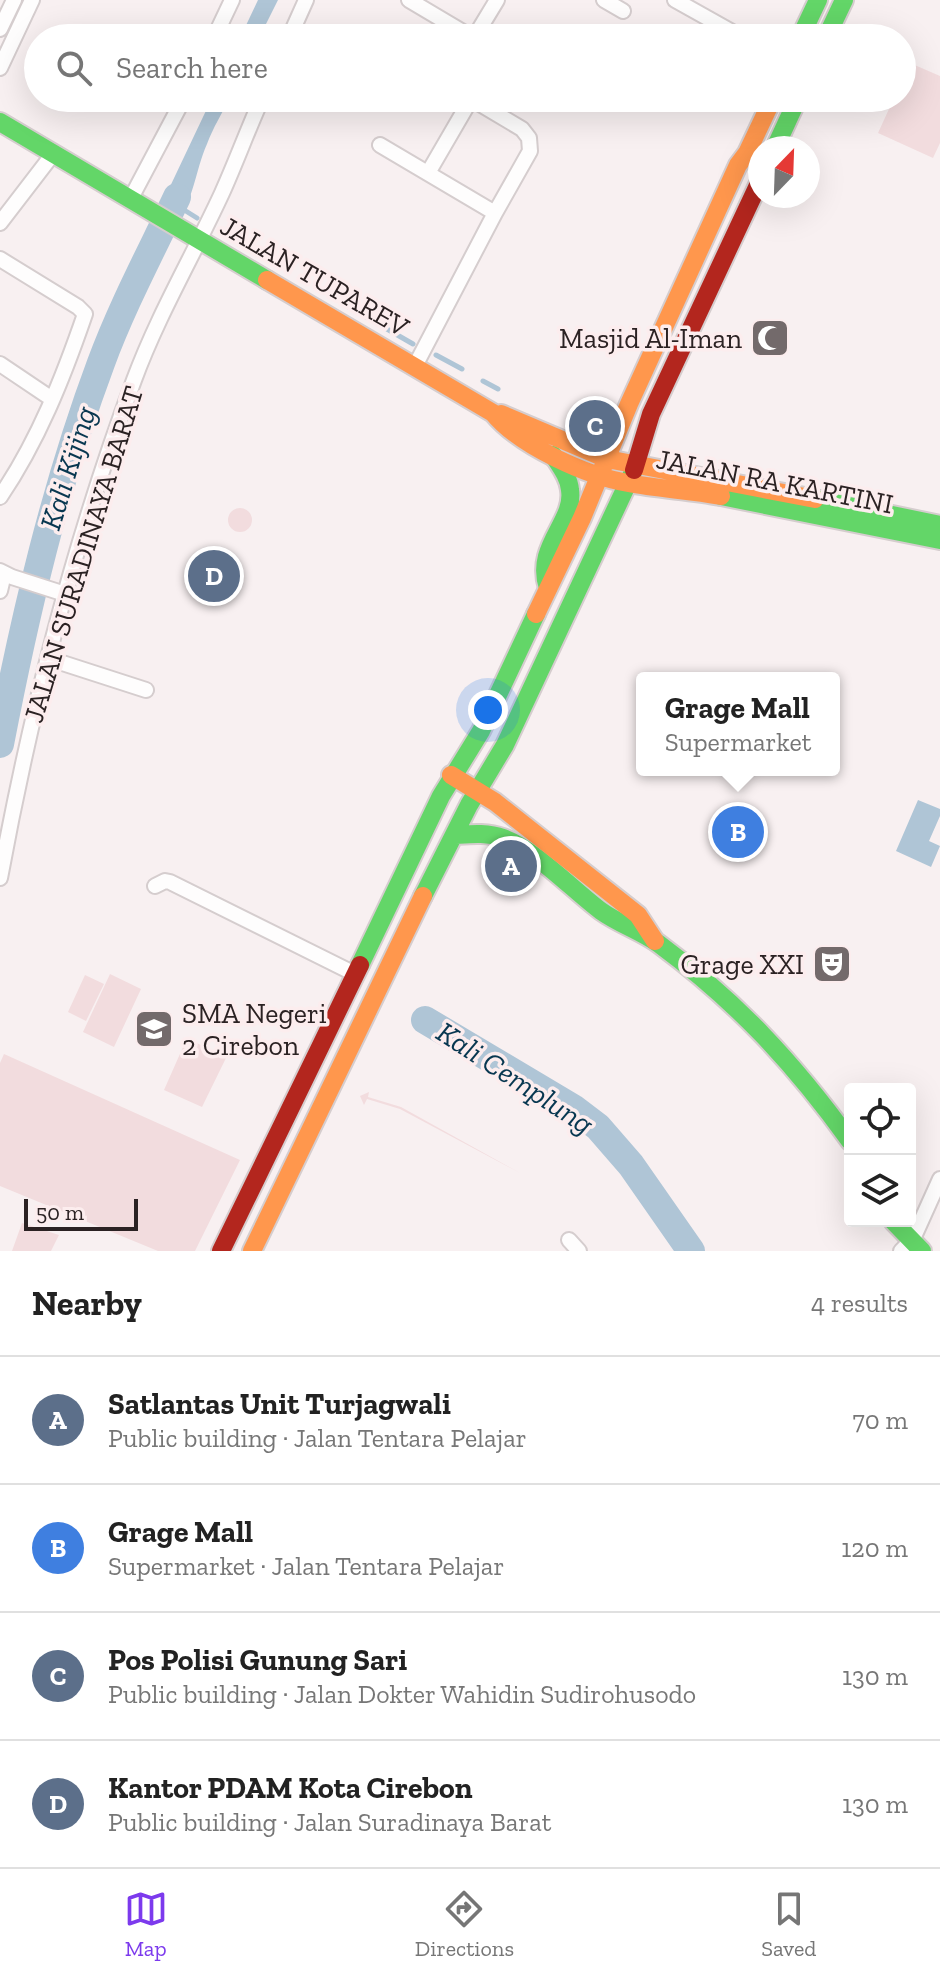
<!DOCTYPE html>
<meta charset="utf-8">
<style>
:root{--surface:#fff;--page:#f6f6f6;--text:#222;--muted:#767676;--line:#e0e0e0;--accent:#7c3aed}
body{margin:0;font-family:"Zilla Slab",serif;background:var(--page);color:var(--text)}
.controls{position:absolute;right:24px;bottom:24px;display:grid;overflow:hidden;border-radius:8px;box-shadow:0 8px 32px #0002}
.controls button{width:72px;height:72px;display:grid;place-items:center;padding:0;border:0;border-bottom:2px solid var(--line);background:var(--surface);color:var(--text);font:40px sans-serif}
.compass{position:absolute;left:748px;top:136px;width:72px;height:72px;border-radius:50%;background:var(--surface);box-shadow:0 8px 32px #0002;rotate:23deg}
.scale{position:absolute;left:24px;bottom:20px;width:114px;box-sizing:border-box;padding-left:8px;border:4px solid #2b2223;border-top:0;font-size:22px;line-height:28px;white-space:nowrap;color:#2b2223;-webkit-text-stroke:6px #fcedee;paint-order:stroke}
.you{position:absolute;left:488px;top:710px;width:28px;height:28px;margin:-20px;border:6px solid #fff;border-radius:50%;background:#1a73e8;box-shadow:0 0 0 12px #1a73e833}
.badge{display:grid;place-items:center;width:52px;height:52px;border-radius:50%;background:var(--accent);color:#fff;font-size:26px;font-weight:700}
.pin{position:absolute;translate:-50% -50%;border:4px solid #fff;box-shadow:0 2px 8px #0006}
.popup{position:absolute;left:636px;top:672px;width:204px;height:104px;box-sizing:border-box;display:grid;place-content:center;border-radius:8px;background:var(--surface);filter:drop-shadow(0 2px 6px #0005);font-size:26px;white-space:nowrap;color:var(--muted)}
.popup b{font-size:30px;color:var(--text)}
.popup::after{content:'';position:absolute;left:50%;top:100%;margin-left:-16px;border:16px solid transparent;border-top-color:var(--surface)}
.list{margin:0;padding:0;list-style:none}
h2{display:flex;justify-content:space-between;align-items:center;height:104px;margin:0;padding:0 32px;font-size:34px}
h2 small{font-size:26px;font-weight:400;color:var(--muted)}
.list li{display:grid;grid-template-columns:52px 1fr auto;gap:24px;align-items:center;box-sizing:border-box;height:128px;padding:0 32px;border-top:2px solid var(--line)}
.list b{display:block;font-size:30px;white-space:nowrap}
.list p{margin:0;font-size:26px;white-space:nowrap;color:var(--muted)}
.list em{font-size:26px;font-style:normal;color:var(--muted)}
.icon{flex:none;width:44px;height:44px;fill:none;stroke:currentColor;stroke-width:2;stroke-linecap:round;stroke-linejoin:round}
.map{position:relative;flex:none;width:940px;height:1251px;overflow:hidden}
.search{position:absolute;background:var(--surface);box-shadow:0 8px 32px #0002;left:24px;right:24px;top:24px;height:88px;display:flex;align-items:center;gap:20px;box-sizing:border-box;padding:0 28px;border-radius:44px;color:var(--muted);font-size:30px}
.sheet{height:616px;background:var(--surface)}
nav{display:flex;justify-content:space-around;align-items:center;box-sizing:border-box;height:112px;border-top:2px solid var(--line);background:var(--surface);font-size:22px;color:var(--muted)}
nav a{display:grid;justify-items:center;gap:4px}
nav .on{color:var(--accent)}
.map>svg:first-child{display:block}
.green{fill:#f2dcde}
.water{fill:#afc5d6}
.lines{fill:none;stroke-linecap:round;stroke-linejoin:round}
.stream{stroke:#afc5d6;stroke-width:5}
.river{stroke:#afc5d6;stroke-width:28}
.street-casing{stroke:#d5cdce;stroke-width:18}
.fast-casing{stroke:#d5cdce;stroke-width:22}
.slow-casing{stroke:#d5cdce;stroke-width:22}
.jam-casing{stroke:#d5cdce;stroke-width:22}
.street{stroke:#fefdfd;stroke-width:14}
.fast{stroke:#63d668;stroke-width:18}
.slow{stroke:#ff974d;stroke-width:18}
.jam{stroke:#b3261e;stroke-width:18}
.labels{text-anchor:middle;stroke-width:7;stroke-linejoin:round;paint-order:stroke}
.street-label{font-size:28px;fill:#2b2223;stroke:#fcedee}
.poi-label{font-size:28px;fill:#2b2223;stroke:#fcedee;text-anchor:end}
.water-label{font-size:30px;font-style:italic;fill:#083750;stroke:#fcedee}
</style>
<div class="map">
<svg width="940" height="1251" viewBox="0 0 940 1251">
<rect width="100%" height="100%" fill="#f8f0f1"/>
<path class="green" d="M910 63 940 76V143L933 158 878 133 894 98H902V80Z
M228 520a12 12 0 1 1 24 0a12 12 0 1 1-24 0Z
M110 974 141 989 114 1047 83 1032Z
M85 975 104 984 86 1021 68 1012Z
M187 1038 226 1058 202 1107 164 1090Z
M4 1054 240 1160 195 1251H158L0 1186V1063Z
M369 1092 368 1097 401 1107 520 1173 400 1109 367 1099 364 1105 360 1096Z
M22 1223 59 1235 51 1251H12Z"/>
<path class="water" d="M258 0H278L259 38H240Z
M212 98H230C222 113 213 128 207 144 195 170 194 205 172 225L157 214Z
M918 800 940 809V816L929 841 940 846 931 867 896 851Z"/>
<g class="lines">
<path class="stream" d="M181 208 197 218
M347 306 413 344
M436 355 462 369
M483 381 498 389"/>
<path class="river" d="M0 744C25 615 55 486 101 363 122 306 151 252 177 197
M425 1020 573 1108 598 1127 631 1165 691 1251"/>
<g class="street-casing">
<path id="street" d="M409 0 473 38
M604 0 623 11
M675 0 743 38
M0 29 14 0
M214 38 232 0
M289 38 306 0
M474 38 497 0
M0 68 32 0
M380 145 495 213
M428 173 471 99
M130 200 184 98
M0 223 53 154
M0 259 78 307 85 314C63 378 38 441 0 497
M0 364 52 399
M415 366 495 213 530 151 529 138 522 129 470 98
M0 571 12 577 65 594
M0 591 4 574
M50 659 146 690
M0 878C31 710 74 541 134 380 158 315 193 256 222 193 236 162 248 129 262 98
M155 886 165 881 170 882 353 973
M569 1240 579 1251
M901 1251 913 1239 940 1179"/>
</g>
<g class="fast-casing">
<path id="fast" d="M800 38 818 0
M826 38 844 0
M0 122 267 280
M775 148 798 98
M721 496 940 540
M815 499 940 525
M548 588C534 546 575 522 570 490 569 477 560 466 553 455
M454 835C470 834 487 832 503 838 534 849 573 890 601 911 619 924 641 931 659 944 737 1002 793 1062 850 1141
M423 896 469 805 505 745 634 470
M360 965 441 796 481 731 536 614
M893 1221 922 1251"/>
</g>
<g class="slow-casing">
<path id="slow" d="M267 280 493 413C520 446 587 476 628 483 659 489 690 490 721 496
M501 414 607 459 815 499
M536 614 582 518 629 404 738 165 747 153 773 98
M451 775 495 802 638 915 655 941
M252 1251 423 896"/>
</g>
<g class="jam-casing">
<path id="jam" d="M634 470 651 414 760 181
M221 1251 360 965"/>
</g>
<use href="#street" class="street"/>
<use href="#fast" class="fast"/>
<use href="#slow" class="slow"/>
<use href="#jam" class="jam"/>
</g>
<defs>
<g id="mosque-square" transform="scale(2)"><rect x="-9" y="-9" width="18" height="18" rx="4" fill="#736a6b" stroke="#fcedee"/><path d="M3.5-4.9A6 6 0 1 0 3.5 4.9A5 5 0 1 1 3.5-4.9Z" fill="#fff"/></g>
<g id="theatre-square" transform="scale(2)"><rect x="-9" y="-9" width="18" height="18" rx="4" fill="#736a6b" stroke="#fcedee"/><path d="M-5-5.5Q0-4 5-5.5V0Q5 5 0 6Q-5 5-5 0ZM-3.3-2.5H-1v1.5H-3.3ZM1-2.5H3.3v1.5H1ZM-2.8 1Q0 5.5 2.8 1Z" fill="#fff"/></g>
<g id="school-square" transform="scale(2)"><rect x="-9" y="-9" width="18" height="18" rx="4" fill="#736a6b" stroke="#fcedee"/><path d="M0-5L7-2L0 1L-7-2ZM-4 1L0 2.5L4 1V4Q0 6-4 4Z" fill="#fff"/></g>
</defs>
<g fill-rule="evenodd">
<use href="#mosque-square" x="770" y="338"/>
<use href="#theatre-square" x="832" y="964"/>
<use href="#school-square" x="154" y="1029"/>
</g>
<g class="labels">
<g class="street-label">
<text transform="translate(315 276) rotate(30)" y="10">JALAN TUPAREV</text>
<text transform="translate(775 481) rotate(11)" y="10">JALAN RA KARTINI</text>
<text transform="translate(83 554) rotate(-73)" y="10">JALAN SURADINAYA BARAT</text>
</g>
<g class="poi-label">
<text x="742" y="348">Masjid Al-Iman</text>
<text x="804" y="974">Grage XXI</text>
<text x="182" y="1023" text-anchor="start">SMA Negeri<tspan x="182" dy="32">2 Cirebon</tspan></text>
</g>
<g class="water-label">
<text transform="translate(68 468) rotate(-73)" y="10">Kali Kijing</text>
<text transform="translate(515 1078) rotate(33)" y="10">Kali Cemplung</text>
</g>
</g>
</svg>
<div class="controls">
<button><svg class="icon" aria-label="locate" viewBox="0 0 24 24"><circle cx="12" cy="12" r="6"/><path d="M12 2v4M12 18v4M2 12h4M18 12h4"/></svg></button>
<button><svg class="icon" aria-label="layers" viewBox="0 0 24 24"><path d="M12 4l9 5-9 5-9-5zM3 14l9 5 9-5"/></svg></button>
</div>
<svg class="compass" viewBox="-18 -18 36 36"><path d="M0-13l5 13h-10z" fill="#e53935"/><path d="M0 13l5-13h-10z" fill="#767676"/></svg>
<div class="scale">50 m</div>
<div class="you"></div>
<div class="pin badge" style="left:511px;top:866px;background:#5c6f8a">A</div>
<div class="pin badge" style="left:738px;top:832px;background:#3f7fe0">B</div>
<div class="popup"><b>Grage Mall</b>Supermarket</div>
<div class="pin badge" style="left:595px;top:426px;background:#5c6f8a">C</div>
<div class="pin badge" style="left:214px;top:576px;background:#5c6f8a">D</div>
<div class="search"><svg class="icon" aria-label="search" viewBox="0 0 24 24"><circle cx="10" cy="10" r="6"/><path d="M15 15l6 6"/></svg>Search here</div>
</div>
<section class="sheet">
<h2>Nearby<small>4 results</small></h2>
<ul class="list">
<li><span class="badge" style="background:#5c6f8a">A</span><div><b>Satlantas Unit Turjagwali</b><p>Public building · Jalan Tentara Pelajar</p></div><em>70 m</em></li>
<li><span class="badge" style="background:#3f7fe0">B</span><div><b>Grage Mall</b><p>Supermarket · Jalan Tentara Pelajar</p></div><em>120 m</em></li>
<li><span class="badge" style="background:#5c6f8a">C</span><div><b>Pos Polisi Gunung Sari</b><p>Public building · Jalan Dokter Wahidin Sudirohusodo</p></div><em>130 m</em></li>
<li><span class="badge" style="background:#5c6f8a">D</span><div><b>Kantor PDAM Kota Cirebon</b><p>Public building · Jalan Suradinaya Barat</p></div><em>130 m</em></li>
</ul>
</section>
<nav>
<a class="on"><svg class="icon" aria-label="map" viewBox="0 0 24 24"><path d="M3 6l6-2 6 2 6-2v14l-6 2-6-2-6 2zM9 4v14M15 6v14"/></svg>Map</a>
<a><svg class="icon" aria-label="directions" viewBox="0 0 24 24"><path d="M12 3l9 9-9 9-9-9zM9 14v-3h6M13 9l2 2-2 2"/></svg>Directions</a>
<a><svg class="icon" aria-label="saved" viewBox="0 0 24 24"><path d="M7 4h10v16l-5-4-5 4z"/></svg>Saved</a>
</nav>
